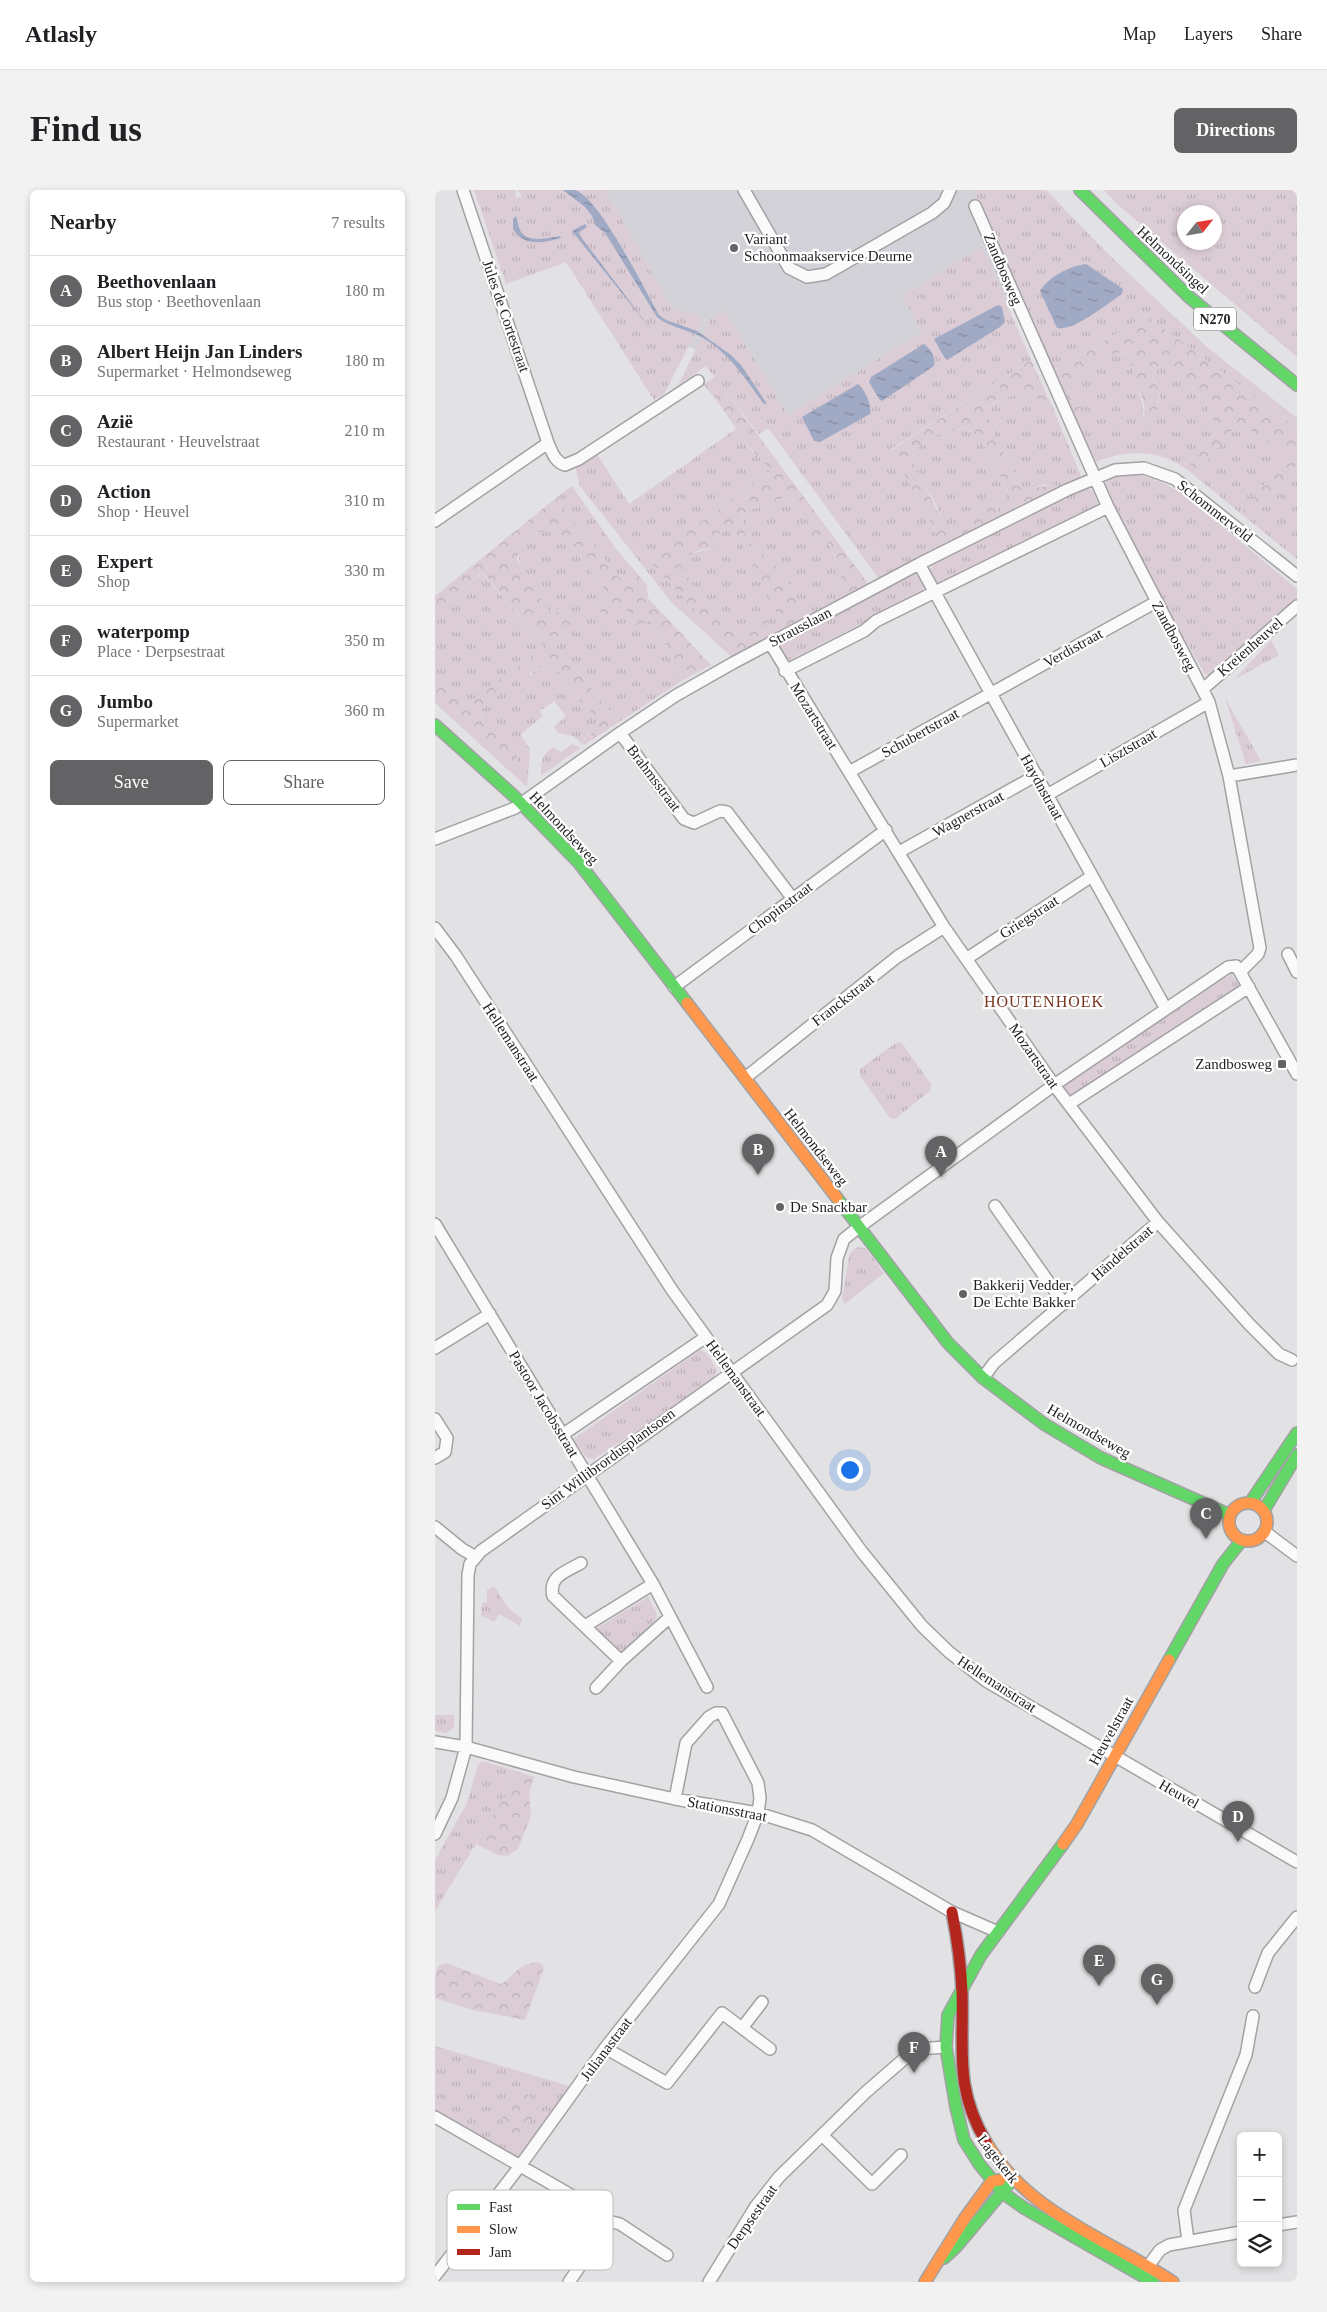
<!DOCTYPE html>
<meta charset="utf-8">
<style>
:root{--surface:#fff;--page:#f2f2f2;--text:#202124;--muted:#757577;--line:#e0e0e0;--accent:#636365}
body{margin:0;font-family:"Times New Roman",serif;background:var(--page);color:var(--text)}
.controls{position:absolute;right:15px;bottom:15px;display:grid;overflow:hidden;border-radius:8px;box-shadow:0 2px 8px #0003}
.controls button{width:45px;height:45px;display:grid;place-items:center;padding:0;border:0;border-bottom:1px solid var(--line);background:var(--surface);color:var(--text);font:25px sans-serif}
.compass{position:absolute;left:742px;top:15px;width:45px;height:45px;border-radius:50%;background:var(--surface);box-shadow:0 2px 8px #0003;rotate:59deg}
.you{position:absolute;left:414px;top:1279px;width:18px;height:18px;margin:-12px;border:4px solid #fff;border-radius:50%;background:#1a73e8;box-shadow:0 0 0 8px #1a73e833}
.badge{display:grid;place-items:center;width:32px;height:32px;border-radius:50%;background:var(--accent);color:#fff;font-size:16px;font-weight:700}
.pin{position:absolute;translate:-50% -41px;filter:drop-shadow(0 1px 2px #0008)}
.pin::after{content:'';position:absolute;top:26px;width:18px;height:15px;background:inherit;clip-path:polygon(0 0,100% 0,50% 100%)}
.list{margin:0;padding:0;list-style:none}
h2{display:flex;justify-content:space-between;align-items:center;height:65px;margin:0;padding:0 20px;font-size:21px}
h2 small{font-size:16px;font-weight:400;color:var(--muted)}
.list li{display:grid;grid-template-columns:32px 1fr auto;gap:15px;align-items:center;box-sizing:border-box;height:70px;padding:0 20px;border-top:1px solid var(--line)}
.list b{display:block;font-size:19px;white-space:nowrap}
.list p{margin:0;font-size:16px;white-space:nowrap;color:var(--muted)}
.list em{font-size:16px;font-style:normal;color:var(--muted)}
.actions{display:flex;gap:10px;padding:15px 20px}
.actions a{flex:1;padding:11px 0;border:1px solid var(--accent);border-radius:8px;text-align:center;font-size:18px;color:var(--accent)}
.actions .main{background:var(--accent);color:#fff}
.icon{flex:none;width:28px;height:28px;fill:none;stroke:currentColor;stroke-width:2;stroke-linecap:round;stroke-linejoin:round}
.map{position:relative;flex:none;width:862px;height:2092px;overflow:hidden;border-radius:8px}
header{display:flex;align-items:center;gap:30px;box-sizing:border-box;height:70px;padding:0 25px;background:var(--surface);border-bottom:1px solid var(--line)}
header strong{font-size:24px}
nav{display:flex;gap:28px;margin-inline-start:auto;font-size:18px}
.intro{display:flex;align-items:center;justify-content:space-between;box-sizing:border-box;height:120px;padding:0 30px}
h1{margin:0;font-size:35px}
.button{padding:12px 22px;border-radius:8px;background:var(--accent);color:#fff;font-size:18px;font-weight:700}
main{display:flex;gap:30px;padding:0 30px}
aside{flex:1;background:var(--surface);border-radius:8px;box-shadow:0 2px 8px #0003}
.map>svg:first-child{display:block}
.built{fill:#d4d2d9}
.grass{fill:url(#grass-tufts);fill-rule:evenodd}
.forest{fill:url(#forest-crowns)}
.water{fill:url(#water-ripples)}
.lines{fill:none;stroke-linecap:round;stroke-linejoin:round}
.street-casing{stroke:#a2a2a4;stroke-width:14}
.fast-casing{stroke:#a2a2a4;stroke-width:14}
.slow-casing{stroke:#a2a2a4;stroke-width:14}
.jam-casing{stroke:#a2a2a4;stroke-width:14}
.street{stroke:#fbfafb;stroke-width:11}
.fast{stroke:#63d668;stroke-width:11}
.slow{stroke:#ff974d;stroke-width:11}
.jam{stroke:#b3261e;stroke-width:11}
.poi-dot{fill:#636365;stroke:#fff;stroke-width:2}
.labels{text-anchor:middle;stroke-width:4.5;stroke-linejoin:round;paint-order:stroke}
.shield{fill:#fff;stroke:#626264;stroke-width:1}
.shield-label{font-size:14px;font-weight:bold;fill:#1f1f21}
.poi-label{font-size:15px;fill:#1f1f21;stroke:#fff;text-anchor:start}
.street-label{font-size:15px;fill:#1f1f21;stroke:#fff}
.neighbourhood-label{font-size:16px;letter-spacing:1px;fill:#77341e;stroke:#fff}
.key{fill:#fff;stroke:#bcbcbc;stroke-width:1}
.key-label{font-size:14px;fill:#1f1f21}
</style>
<header>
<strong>Atlasly</strong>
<nav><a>Map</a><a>Layers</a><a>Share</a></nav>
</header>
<div class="intro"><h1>Find us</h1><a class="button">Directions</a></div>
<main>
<aside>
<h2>Nearby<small>7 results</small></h2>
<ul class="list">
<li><span class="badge">A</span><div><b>Beethovenlaan</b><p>Bus stop · Beethovenlaan</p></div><em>180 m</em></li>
<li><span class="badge">B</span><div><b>Albert Heijn Jan Linders</b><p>Supermarket · Helmondseweg</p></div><em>180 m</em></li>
<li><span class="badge">C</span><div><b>Azië</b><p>Restaurant · Heuvelstraat</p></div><em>210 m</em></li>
<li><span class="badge">D</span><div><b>Action</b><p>Shop · Heuvel</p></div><em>310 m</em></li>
<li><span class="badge">E</span><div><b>Expert</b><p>Shop</p></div><em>330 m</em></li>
<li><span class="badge">F</span><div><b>waterpomp</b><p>Place · Derpsestraat</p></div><em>350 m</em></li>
<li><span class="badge">G</span><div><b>Jumbo</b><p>Supermarket</p></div><em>360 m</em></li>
</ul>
<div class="actions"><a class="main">Save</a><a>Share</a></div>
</aside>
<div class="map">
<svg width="862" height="2092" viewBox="0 0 862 2092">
<defs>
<pattern id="grass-tufts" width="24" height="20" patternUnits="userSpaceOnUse" patternTransform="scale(1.25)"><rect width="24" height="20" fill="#dcccd6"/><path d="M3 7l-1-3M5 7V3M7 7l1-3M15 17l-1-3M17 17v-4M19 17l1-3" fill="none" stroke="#bcafb7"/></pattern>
<pattern id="forest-crowns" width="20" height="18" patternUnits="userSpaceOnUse" patternTransform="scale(1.25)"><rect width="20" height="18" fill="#dcccd6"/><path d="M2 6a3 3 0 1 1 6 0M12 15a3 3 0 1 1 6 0" fill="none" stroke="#bcafb7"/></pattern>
<pattern id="water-ripples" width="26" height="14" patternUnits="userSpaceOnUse" patternTransform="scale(1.25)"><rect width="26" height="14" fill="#a0aac5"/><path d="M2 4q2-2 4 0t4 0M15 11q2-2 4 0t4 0" fill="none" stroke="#828aa0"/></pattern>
</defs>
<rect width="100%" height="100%" fill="#e2e1e4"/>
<path class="built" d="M82 0H586L654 57 365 255 296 171 207 142Z"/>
<path class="grass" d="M39 0H81V9L87 5 85 0H128L136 5 150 17 170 43 213 115 228 132 260 144 229 204 219 210 131 72 71 94Z
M140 0H170L236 117 268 128 262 141 230 130 224 125C202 86 177 25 140 0Z
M539 0H611L675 66 773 158 862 228V238L711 125 619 182Z
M669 0H862V167L683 15ZM749 22H779V52H749Z
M547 57 596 170 456 259 505 350 506 358 445 390 333 238 324 244 271 176 243 196 275 130 290 121 353 225 487 142 467 106Z
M692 162C699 172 696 181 700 192 704 207 709 210 708 227L720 232C720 222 727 210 724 200 721 191 716 187 719 177 726 173 733 173 740 177L772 216 782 241 751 279C723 259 692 259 661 272L641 232 635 190 680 163Z
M586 205 601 207 617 216 646 286 625 298 609 294 590 301 589 300C581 285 548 230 551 218L571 207Z
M804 232 854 266 805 323 760 286Z
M530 237C556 254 567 293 581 320L567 328 563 324V311L543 314C535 326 526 338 510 337L501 314 484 286 478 273 479 261 494 247Z
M301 239 317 261 336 278 334 282 215 370 301 466 297 467 237 413 145 296 140 276 162 264 194 314Z
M862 274V369L815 331Z
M689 284C712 284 727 292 747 303L862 399V410L784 480 774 486 770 484 734 423 668 297 675 286Z
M137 296 181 359 200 381 184 388 121 308Z
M647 297 659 301 663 314 506 393 500 392 494 383 497 374Z
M353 308 358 310 381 348 392 349 401 371 412 382 402 390 411 407 371 427C362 421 360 418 362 408 360 403 346 383 343 379 325 362 303 351 309 323 317 317 324 318 333 315 340 312 345 309 353 308Z
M291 339H295C319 362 335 409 350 439L342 443 331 429 303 446 260 399 246 374 249 367C261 360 274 362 283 355L281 346Z
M111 341 129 347 172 403 163 413 191 420 202 437 215 430 233 458 231 462 248 490 184 532 121 456 141 438 127 419 117 425C97 399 57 354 111 341Z
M47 383 108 454 109 457 75 483 95 485 108 474 123 481 136 501 164 530 159 541 148 550 149 555 138 546 123 543 119 537 131 526 119 511 105 521 108 526 86 544 95 560 92 597 80 586 82 567 57 538 48 532 46 520 68 501 65 489 29 516 0 489V421Z
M477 384 487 387 491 395 489 402 355 470 350 468 344 459 347 451Z
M836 450 844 465 800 489Z
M790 508 826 571 811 574Z
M137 554 145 558 106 586C106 573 106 565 118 557L126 562Z
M796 784 806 798 635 911 625 896Z
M462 852 467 853 496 894 495 901 460 929 455 928 425 886V879Z
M422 1057 430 1058 449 1083 410 1114 407 1110 414 1067 415 1063Z
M265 1160 272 1163 282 1180 278 1191 159 1269 151 1267 139 1251 140 1248Z
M59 1396 73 1418 87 1429 85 1436 64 1424 59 1432 46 1425 47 1413 52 1412V1400Z
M213 1407 222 1424 221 1429 187 1465 160 1439Z
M0 1525H19V1537L11 1543 0 1541Z
M47 1571 81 1581 70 1606 0 1721V1670L32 1613 43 1575Z
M0 1856 137 1897 85 1967 80 1968 0 1924Z"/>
<path class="forest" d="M711 125 862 238V274L815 331 805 323 853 266 804 232 760 286 751 279 782 241 772 216 740 177 730 174 719 177 718 188 725 202 720 232 713 237C708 228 710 223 709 214 708 206 702 200 699 192 696 181 699 172 692 162L680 163 635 190 650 223 648 230 641 232 619 182Z
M596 170 617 216C592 202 577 201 552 217 548 230 581 286 589 300L619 294 625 298 581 320C567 293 556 254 530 237L494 247 479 261 478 272 510 336C534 338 539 313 556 302L562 303 563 324 567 328 506 358 505 350 456 260Z
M280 187 432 392V396L411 407 402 390 412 382 401 371 392 349 381 348 358 310C347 305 342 312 332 315 323 318 317 317 309 323 302 351 326 362 343 379 350 387 353 395 362 404V421L371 427 350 439 302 346 295 339 286 342 281 347 284 355 282 357 265 360 249 367 246 374 260 399 303 446 331 429 342 443 301 466 214 370 334 282 336 279C307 255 293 221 268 194Z
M121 308 184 388 200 381 212 395 213 408 276 475 248 490 231 462 233 458 215 430 202 438 191 420C179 422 171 429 162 419L163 413 172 403 129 347 111 341 101 343 87 354 82 369 87 381 117 425 127 419 142 438 121 456 184 532 149 555 148 551 159 541 164 530 136 501 123 481 108 474 89 488 80 487 75 483 108 457V454L49 384 46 383 0 421V406Z
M65 488 70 497 68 501 46 520C43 537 77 543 82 566 83 572 81 580 80 586L0 513V489L29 516Z
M81 1581 99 1587 94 1603 96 1626 83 1659 72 1666 62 1665 41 1654 70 1606Z
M101 1772 107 1774 109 1778 90 1830 38 1820 0 1808V1786L3 1776 11 1773 66 1794C82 1785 79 1776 101 1772Z
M87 1902 106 1913 82 1952 63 1941 69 1931 61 1915 64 1908 81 1910Z"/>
<path class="water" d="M128 0C132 0 137 0 140 0 164 7 210 100 224 125L231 130 262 141 296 165 306 175 332 214 328 213C310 188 295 164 268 148 253 139 235 138 222 127L170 43 160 35 157 26 150 17Z
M81 26C83 31 83 37 86 42 94 53 114 48 125 46L126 48C108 53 89 57 78 39V29Z
M150 34 152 37 143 43 218 142 141 46 137 41Z
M651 74 688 99 687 104C673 113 638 142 622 138L605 101C613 87 635 76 651 74Z
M563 115 567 117 570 132 565 137 512 170 509 167 499 149Z
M489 154C496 159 501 168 499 176L447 211 444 209 434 192 436 187Z
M423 194C430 200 437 214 435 224L385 252 379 251 367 227Z"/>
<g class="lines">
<g class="street-casing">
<path id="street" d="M28 0 113 253C117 262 120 272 130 275L144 269 263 191
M309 0 354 78 372 87 391 84 497 23 509 13 515 0
M540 16 673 317 774 512 794 586 825 758 823 764 805 782
M0 331 113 253
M484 374 731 819
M335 453 509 737 619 895 723 1032 814 1134 844 1164 857 1170
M350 481 429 441 441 431 673 317
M768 499 862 416
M185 543 249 629 259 633 285 621 292 622 358 709
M414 582 721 412
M794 586 862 575
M612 605 774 512
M0 649 80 618 185 543 240 506 298 473 484 374 632 300 680 280 709 278 740 289 862 386
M464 662 602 585
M0 738 21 766 237 1100 427 1362 487 1436 514 1462 551 1491 862 1672
M853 764 862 782
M531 769 657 686
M239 797 451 640
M310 888 462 767 509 737
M634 914 814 797
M560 1016 629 1114
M0 1034 218 1394 272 1497
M0 1158 55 1124
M548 1188 559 1173 723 1032
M0 1229 12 1248 10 1262 0 1268
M127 1245 271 1147
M0 1337 27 1359 41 1367
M830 1342 862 1366
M146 1373C131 1382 113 1386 118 1406L186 1471
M150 1436 218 1394
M161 1498 186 1471 235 1427
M0 1552 31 1557 139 1587 240 1609 323 1623 377 1640 517 1722 563 1742
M0 1644 17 1608 31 1557 33 1385 35 1374 46 1361 392 1115 400 1101 402 1068 409 1049 424 1037 619 895 793 777 801 776 805 782 862 884
M820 1797 833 1763 862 1727
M307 1838 327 1812
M170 1858 232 1893 287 1823 335 1859
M0 1927 169 2024 173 2031 170 2040 134 2092
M387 1945 437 1994 466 1965
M173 2031 185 2034 232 2065
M843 2035 862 2032
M753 2051 749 2020 811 1865 818 1826
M709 2082 725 2060 734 2055 806 2042
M0 2086 85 1976 170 1858 284 1714 313 1649 323 1623 325 1608 323 1593 287 1523H281L274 1527 251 1553 240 1609
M274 2092 321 2016 344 1987 431 1902 469 1869 483 1859 511 1857"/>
</g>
<g class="fast-casing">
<path id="fast" d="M645 0 754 107 862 195
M0 535 80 607 144 673 252 813
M402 1008 513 1153 548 1188 609 1234 666 1268 795 1325
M815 1313 862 1243
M829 1320 862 1265
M734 1470 788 1374 807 1350
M628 1654 546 1765 513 1825 511 1857 521 1917 529 1950 545 1975 568 2003 589 2018 718 2092
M509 2068 521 2057 573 1995"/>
</g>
<g class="slow-casing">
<path id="slow" d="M252 813 402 1008
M794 1332a19 19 0 1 1 38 0a19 19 0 1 1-38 0Z
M628 1654 642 1634 734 1470
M551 1952C592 2023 673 2049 738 2092
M490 2092 530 2028 557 1991 565 1990"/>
</g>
<g class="jam-casing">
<path id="jam" d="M517 1722C522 1748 526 1775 527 1802 529 1861 519 1897 551 1952"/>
</g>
<use href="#street" class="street"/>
<use href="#fast" class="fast"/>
<use href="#slow" class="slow"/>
<use href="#jam" class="jam"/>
</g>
<g class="poi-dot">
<circle cx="299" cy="58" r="5"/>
<rect x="842" y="869" width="10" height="10" rx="2.5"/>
<circle cx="345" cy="1017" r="5"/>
<circle cx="528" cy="1104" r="5"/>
</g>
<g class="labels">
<rect class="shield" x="759" y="117.5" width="42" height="23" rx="4"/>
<g class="shield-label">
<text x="780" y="134">N270</text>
</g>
<g class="poi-label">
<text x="309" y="54">Variant<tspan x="309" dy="17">Schoonmaakservice Deurne</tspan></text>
<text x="837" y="879" text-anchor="end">Zandbosweg</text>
<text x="355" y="1022">De Snackbar</text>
<text x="538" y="1100">Bakkerij Vedder,<tspan x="538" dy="17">De Echte Bakker</tspan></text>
</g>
<g class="street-label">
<text transform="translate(738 70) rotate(43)" y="5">Helmondsingel</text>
<text transform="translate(568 79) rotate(67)" y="5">Zandbosweg</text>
<text transform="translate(71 126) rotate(71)" y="5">Jules de Cortestraat</text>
<text transform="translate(780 321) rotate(38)" y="5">Schommerveld</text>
<text transform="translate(365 437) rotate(-28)" y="5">Strausslaan</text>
<text transform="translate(739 446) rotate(62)" y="5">Zandbosweg</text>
<text transform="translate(815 457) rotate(-41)" y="5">Kreienheuvel</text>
<text transform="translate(638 458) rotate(-29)" y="5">Verdistraat</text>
<text transform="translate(379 526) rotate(58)" y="5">Mozartstraat</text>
<text transform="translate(485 543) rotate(-29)" y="5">Schubertstraat</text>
<text transform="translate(693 558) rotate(-30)" y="5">Lisztstraat</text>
<text transform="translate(219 588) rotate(53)" y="5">Brahmsstraat</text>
<text transform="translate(607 597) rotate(61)" y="5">Haydnstraat</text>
<text transform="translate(533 624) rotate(-29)" y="5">Wagnerstraat</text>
<text transform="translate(129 638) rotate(47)" y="5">Helmondseweg</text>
<text transform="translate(345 718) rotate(-37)" y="5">Chopinstraat</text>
<text transform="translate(594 727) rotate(-33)" y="5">Griegstraat</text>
<text transform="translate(408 810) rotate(-38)" y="5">Franckstraat</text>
<text transform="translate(76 852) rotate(57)" y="5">Hellemanstraat</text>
<text transform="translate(599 866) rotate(55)" y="5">Mozartstraat</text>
<text transform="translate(381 957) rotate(52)" y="5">Helmondseweg</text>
<text transform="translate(687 1063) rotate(-41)" y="5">Händelstraat</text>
<text transform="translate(301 1188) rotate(54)" y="5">Hellemanstraat</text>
<text transform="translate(109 1214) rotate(59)" y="5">Pastoor Jacobsstraat</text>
<text transform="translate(654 1241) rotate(30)" y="5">Helmondseweg</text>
<text transform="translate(173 1269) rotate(-36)" y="5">Sint Willibrordusplantsoen</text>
<text transform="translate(562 1494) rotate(33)" y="5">Hellemanstraat</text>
<text transform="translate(676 1541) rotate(-61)" y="5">Heuvelstraat</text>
<text transform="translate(744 1604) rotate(30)" y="5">Heuvel</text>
<text transform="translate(292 1619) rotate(11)" y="5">Stationsstraat</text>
<text transform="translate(171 1859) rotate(-53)" y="5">Julianastraat</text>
<text transform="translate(563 1969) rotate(52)" y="5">Lagekerk</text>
<text transform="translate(317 2027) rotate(-55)" y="5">Derpsestraat</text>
</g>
<g class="neighbourhood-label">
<text x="609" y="817">HOUTENHOEK</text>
</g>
</g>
<rect x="12" y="2000" width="166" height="80" rx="8" class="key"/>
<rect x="22" y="2014" width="23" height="6" fill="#63d668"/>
<rect x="22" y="2036" width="23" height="7" fill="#ff974d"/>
<rect x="22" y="2059" width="23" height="6" fill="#b3261e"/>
<g class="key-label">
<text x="54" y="2022">Fast</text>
<text x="54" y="2044">Slow</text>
<text x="54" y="2067">Jam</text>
</g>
</svg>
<div class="controls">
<button>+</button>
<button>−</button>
<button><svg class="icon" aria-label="layers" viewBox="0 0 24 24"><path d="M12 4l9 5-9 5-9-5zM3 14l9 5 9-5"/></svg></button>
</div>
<svg class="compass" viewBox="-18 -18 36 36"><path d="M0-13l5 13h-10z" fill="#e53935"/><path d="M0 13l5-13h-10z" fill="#757577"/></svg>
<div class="you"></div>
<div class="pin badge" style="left:506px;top:987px">A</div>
<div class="pin badge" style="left:323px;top:985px">B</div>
<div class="pin badge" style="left:771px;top:1349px">C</div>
<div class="pin badge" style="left:803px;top:1652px">D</div>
<div class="pin badge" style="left:664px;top:1796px">E</div>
<div class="pin badge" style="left:479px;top:1883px">F</div>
<div class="pin badge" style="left:722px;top:1815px">G</div>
</div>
</main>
